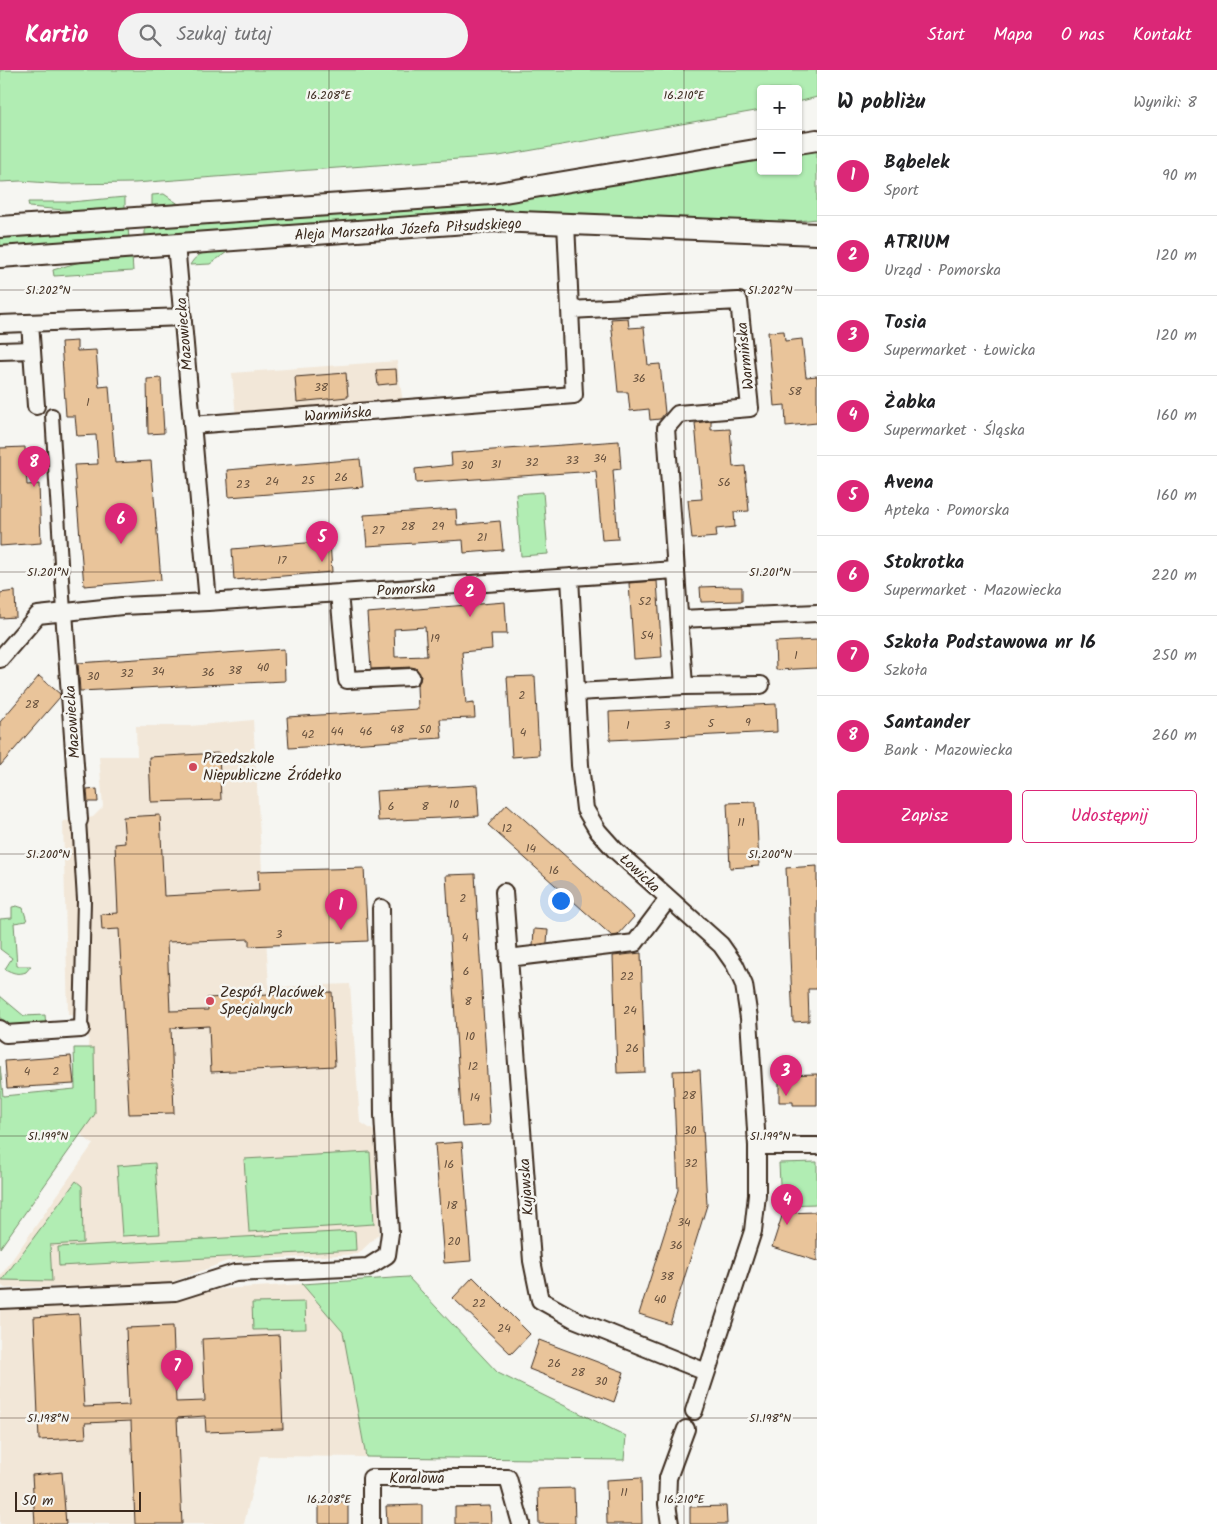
<!DOCTYPE html>
<html lang="pl">
<meta charset="utf-8">
<style>
:root{--surface:#fff;--page:#f2f2f2;--text:#202124;--muted:#757577;--line:#e0e0e0;--accent:#db2777}
body{margin:0;font-family:Kalam,sans-serif;background:var(--page);color:var(--text)}
.controls{position:absolute;right:15px;top:15px;display:grid;overflow:hidden;border-radius:5px;box-shadow:0 1px 4px #0004}
.controls button{width:45px;height:45px;display:grid;place-items:center;padding:0;border:0;border-bottom:1px solid var(--line);background:var(--surface);color:var(--text);font:25px sans-serif}
.scale{position:absolute;left:15px;bottom:12px;width:126px;box-sizing:border-box;padding-left:5px;border:2px solid #3b2a1e;border-top:0;font-size:14px;line-height:18px;white-space:nowrap;color:#3b2a1e;-webkit-text-stroke:4px #f6f6f2;paint-order:stroke}
.you{position:absolute;left:560px;top:830px;width:18px;height:18px;margin:-12px;border:4px solid #fff;border-radius:50%;background:#1a73e8;box-shadow:0 0 0 8px #1a73e833}
.badge{display:grid;place-items:center;width:32px;height:32px;border-radius:50%;background:var(--accent);color:#fff;font-size:16px;font-weight:700}
.pin{position:absolute;translate:-50% -41px;filter:drop-shadow(0 1px 2px #0008)}
.pin::after{content:'';position:absolute;top:26px;width:18px;height:15px;background:inherit;clip-path:polygon(0 0,100% 0,50% 100%)}
.list{margin:0;padding:0;list-style:none}
h2{display:flex;justify-content:space-between;align-items:center;height:65px;margin:0;padding:0 20px;font-size:21px}
h2 small{font-size:16px;font-weight:400;color:var(--muted)}
.list li{display:grid;grid-template-columns:32px 1fr auto;gap:15px;align-items:center;box-sizing:border-box;height:80px;padding:0 20px;border-top:1px solid var(--line)}
.list b{display:block;font-size:19px;white-space:nowrap}
.list p{margin:0;font-size:16px;white-space:nowrap;color:var(--muted)}
.list em{font-size:16px;font-style:normal;color:var(--muted)}
.actions{display:flex;gap:10px;padding:15px 20px}
.actions a{flex:1;padding:11px 0;border:1px solid var(--accent);border-radius:5px;text-align:center;font-size:18px;color:var(--accent)}
.actions .main{background:var(--accent);color:#fff}
.icon{flex:none;width:28px;height:28px;fill:none;stroke:currentColor;stroke-width:2;stroke-linecap:round;stroke-linejoin:round}
.map{position:relative;flex:none;width:817px;height:1454px;overflow:hidden}
header{display:flex;align-items:center;gap:30px;box-sizing:border-box;height:70px;padding:0 25px;background:var(--accent);color:#fff}
header strong{font-size:24px}
nav{display:flex;gap:28px;margin-inline-start:auto;font-size:18px}
.search{width:350px;height:45px;background:var(--page);display:flex;align-items:center;gap:12px;box-sizing:border-box;padding:0 18px;border-radius:28px;color:var(--muted);font-size:19px}
main{display:flex}
aside{flex:1;background:var(--surface)}
.map>svg:first-child{display:block}
.built{fill:#f2e7d8}
.green{fill:#b1edb3;stroke:#768c68}
.building{fill:#e9c49a;stroke:#3b2a1e;fill-rule:evenodd}
.lines{fill:none;stroke-linecap:round;stroke-linejoin:round}
.pedestrian-casing{stroke:#3b2a1e;stroke-width:16}
.minor-casing{stroke:#3b2a1e;stroke-width:20}
.tertiary-casing{stroke:#3b2a1e;stroke-width:24}
.pedestrian{stroke:#f6f6f2;stroke-width:12}
.minor{stroke:#f6f6f2;stroke-width:16}
.tertiary{stroke:#f6f6f2;stroke-width:20}
.ticks{fill:none;stroke:#3b2a1e;stroke-width:1;stroke-opacity:0.45}
.poi-dot{fill:#d1495b;stroke:#f6f6f2;stroke-width:2}
.labels{text-anchor:middle;stroke-width:5;stroke-linejoin:round;paint-order:stroke}
.number-label{font-size:12px;fill:#66503d}
.street-label{font-size:15px;fill:#3b2a1e;stroke:#f6f6f2}
.poi-label{font-size:15px;fill:#3b2a1e;stroke:#f6f6f2;text-anchor:start}
.ticks-label{font-size:12px;text-anchor:middle;fill:#3b2a1e;stroke:#f6f6f2;stroke-width:5;stroke-linejoin:round;paint-order:stroke}
</style>
<header>
<strong>Kartio</strong>
<div class="search"><svg class="icon" aria-label="search" viewBox="0 0 24 24"><circle cx="10" cy="10" r="6"/><path d="M15 15l6 6"/></svg>Szukaj tutaj</div>
<nav><a>Start</a><a>Mapa</a><a>O nas</a><a>Kontakt</a></nav>
</header>
<main>
<div class="map">
<svg width="817" height="1454" viewBox="0 0 817 1454">
<rect width="100%" height="100%" fill="#f6f6f2"/>
<filter id="ink" filterUnits="userSpaceOnUse"><feTurbulence type="fractalNoise" baseFrequency=".02" numOctaves="2"/><feDisplacementMap in="SourceGraphic" scale="10" xChannelSelector="R" yChannelSelector="G"/><feConvolveMatrix kernelMatrix="1 2 1 2 8 2 1 2 1" color-interpolation-filters="sRGB"/></filter>
<g filter="url(#ink)">
<path class="built" d="M397 291 403 334 236 348 232 303Z
M253 650 269 917 350 914 360 1052 374 1061 379 1164 358 1184 227 1191 167 1214 5 1218 0 1214V1207L93 1074 82 1066 90 947 68 945 63 751 79 750 93 747 103 737 99 686H137L136 656H190Z
M302 1214 343 1262 366 1387 260 1386 244 1454H0V1233Z"/>
<path class="green" d="M0 0H817V27L798 32V19H761V40L499 86 135 113 62 114 21 111 0 112Z
M817 78V149L789 152 493 142 145 167V157L761 87V101H798V81Z
M164 124 180 135 152 137V125Z
M125 127V139L87 142 29 137 28 132H71Z
M128 158 129 168 0 177V166Z
M230 180 210 194 190 195C199 179 214 181 230 180Z
M132 186 133 201 54 206 53 200 86 190Z
M543 422 548 484 521 486 516 424Z
M17 836 23 838 27 851 14 853 17 896H31L26 902C18 905 13 903 5 899L12 888 0 879V849L12 848V837Z
M0 926 24 946 45 945 47 968H27L0 948Z
M74 978H94L95 1044 0 1178V996L3 1026 75 1019Z
M370 1082 374 1154 249 1162 244 1089Z
M817 1092V1134L781 1135 779 1093Z
M155 1093 160 1164 122 1166 117 1096Z
M76 1111 82 1116 83 1173 50 1175 52 1211 2 1210Z
M355 1161 356 1180 59 1196 58 1177Z
M408 1207 498 1303 626 1366 624 1390 366 1387 343 1262 302 1214Z
M305 1232 306 1259 253 1260 252 1233Z"/>
<path class="building" d="M628 248 629 258 644 257 648 295 660 294 665 343 660 349 650 350 649 339 630 341 628 322H618L611 249Z
M784 261 785 271 802 269 806 307 817 306V353L786 356 785 335 774 336 768 262Z
M77 271V281L96 280 99 317 109 316 115 393 151 391 161 510 84 516 74 395 98 394 96 365 77 366 75 346H66L61 272Z
M396 299 397 313 378 315 376 300Z
M346 303 348 327 297 332 295 307Z
M161 308 164 363 148 364 147 309Z
M711 351V360L730 359 733 397 745 396 749 441 734 442 735 457 716 459 717 467 692 469 688 430 702 429 695 353Z
M619 371 621 399 613 400 618 469 602 470 596 401 416 413 415 399 452 395 451 383Z
M25 377 27 415 39 414 41 473 0 476V378Z
M360 389 363 417 229 427 227 400Z
M456 439 457 455 500 451 503 480 464 483 463 470 367 476 364 445Z
M330 471 332 502 234 510 232 479Z
M657 511 662 587 634 589 629 513Z
M729 516V517H742V531L701 532 700 517Z
M15 521 16 547 0 548V523Z
M505 532 507 564H491L492 579 462 582 466 634 474 633 475 648 440 649 442 668 289 678 287 647 418 639 417 615 420 611 421 606 416 598 411 597 371 599 367 543ZM425 557 427 586 395 587 394 559Z
M817 570V598L776 600 775 572Z
M284 579 285 611 80 621 78 593Z
M39 606 60 624V627L0 696V652Z
M535 606 539 685 512 687 507 607Z
M776 634 777 662 610 670 609 642Z
M219 683 221 730 151 732 149 687Z
M477 715 479 746 378 751 376 721Z
M97 719 98 732H88L87 720Z
M756 732 759 796 730 798 727 733Z
M507 734 634 847 618 865 612 866 488 755Z
M160 745 164 826 259 821 258 801 364 798 368 871 249 876V869L167 872 170 941 208 940 207 928 332 922 335 996 211 1002 209 956 171 958 174 1043 129 1044 119 859 102 860 101 844 118 843 115 774 125 773 123 747Z
M817 796V919H808L809 951 793 952 786 798Z
M475 804 490 1055 462 1057 446 805Z
M534 859 548 860 547 873 533 875Z
M641 883 645 1002 617 1003 613 886Z
M71 986 74 1014 7 1018 5 991Z
M700 1000 707 1135 670 1254 639 1244 678 1120 673 1001Z
M817 1004V1035H793V1032H779V1005Z
M462 1072 471 1191 444 1193 435 1074Z
M817 1142V1191L772 1177 783 1143Z
M473 1207 530 1264 511 1284 453 1228Z
M79 1244 84 1337 129 1335 126 1258 173 1256 176 1332 205 1331 202 1269 279 1265 283 1359 206 1362 205 1346 177 1348 182 1454H135L131 1351 85 1353 86 1368 39 1370 34 1247Z
M539 1270 624 1302 614 1332 529 1299Z
M62 1402 66 1454H35L32 1405Z
M641 1408 642 1454H607L606 1410Z
M574 1418 575 1454H539L538 1419Z
M319 1431 348 1432V1454H319Z
M422 1435V1454H387L386 1436Z
M490 1436 491 1454H455V1437Z
M726 1436 727 1454H690V1437Z"/>
<g class="lines">
<g class="pedestrian-casing">
<path id="pedestrian" d="M52 345 64 542
M79 750 84 830 81 959"/>
</g>
<g class="minor-casing">
<path id="minor" d="M176 174 208 532
M570 240 739 231 750 338 678 344 666 358 684 616
M30 253 36 336
M0 254 183 247
M0 281 31 280
M192 355 574 325 566 153
M570 507 580 695 585 739 598 761 615 780 721 875 735 895 744 915 749 948 757 1076V1125L753 1161 694 1341
M339 523 347 610 411 607
M64 542 79 750
M680 549 817 543
M0 589 38 545 122 536 208 532 675 500
M577 622 684 616 761 615
M504 822 532 1191 540 1230 574 1249 706 1302
M508 888 635 873 668 829
M0 959 6 964 81 959
M757 1076H817
M0 1230 175 1222 235 1203 368 1197 387 1185 390 1163 383 1045 381 838
M371 1454V1408H508L521 1454
M670 1454 667 1434 668 1408 686 1359"/>
</g>
<g class="tertiary-casing">
<path id="tertiary" d="M798 73 817 70
M0 157 492 124 761 79
M0 187 494 151 817 164"/>
</g>
<use href="#pedestrian" class="pedestrian"/>
<use href="#minor" class="minor"/>
<use href="#tertiary" class="tertiary"/>
</g>
</g>
<path class="ticks" d="M329 0V1454M684 0V1454M0 220H817M0 502H817M0 784H817M0 1066H817M0 1348H817"/>
<g class="poi-dot">
<circle cx="193" cy="697" r="5"/>
<circle cx="210" cy="931" r="5"/>
</g>
<g class="labels">
<g class="number-label">
<text x="639" y="312">36</text>
<text x="321" y="321">38</text>
<text x="795" y="325">58</text>
<text x="88" y="336">1</text>
<text x="600" y="392">34</text>
<text x="572" y="394">33</text>
<text x="532" y="396">32</text>
<text x="496" y="398">31</text>
<text x="467" y="399">30</text>
<text x="341" y="411">26</text>
<text x="308" y="414">25</text>
<text x="272" y="415">24</text>
<text x="724" y="416">56</text>
<text x="243" y="418">23</text>
<text x="408" y="460">28</text>
<text x="438" y="460">29</text>
<text x="378" y="464">27</text>
<text x="482" y="471">21</text>
<text x="282" y="494">17</text>
<text x="645" y="535">52</text>
<text x="647" y="569">54</text>
<text x="435" y="572">19</text>
<text x="796" y="589">1</text>
<text x="263" y="601">40</text>
<text x="235" y="604">38</text>
<text x="158" y="605">34</text>
<text x="208" y="606">36</text>
<text x="127" y="607">32</text>
<text x="93" y="610">30</text>
<text x="522" y="629">2</text>
<text x="32" y="638">28</text>
<text x="748" y="656">9</text>
<text x="711" y="657">5</text>
<text x="628" y="659">1</text>
<text x="667" y="659">3</text>
<text x="397" y="663">48</text>
<text x="425" y="663">50</text>
<text x="337" y="665">44</text>
<text x="366" y="665">46</text>
<text x="523" y="666">4</text>
<text x="308" y="668">42</text>
<text x="454" y="738">10</text>
<text x="391" y="740">6</text>
<text x="425" y="740">8</text>
<text x="741" y="756">11</text>
<text x="507" y="762">12</text>
<text x="531" y="782">14</text>
<text x="554" y="804">16</text>
<text x="463" y="832">2</text>
<text x="279" y="868">3</text>
<text x="465" y="871">4</text>
<text x="466" y="905">6</text>
<text x="627" y="910">22</text>
<text x="468" y="935">8</text>
<text x="630" y="944">24</text>
<text x="470" y="970">10</text>
<text x="632" y="982">26</text>
<text x="473" y="1000">12</text>
<text x="27" y="1005">4</text>
<text x="56" y="1005">2</text>
<text x="689" y="1029">28</text>
<text x="475" y="1031">14</text>
<text x="690" y="1064">30</text>
<text x="691" y="1097">32</text>
<text x="449" y="1098">16</text>
<text x="452" y="1139">18</text>
<text x="684" y="1156">34</text>
<text x="454" y="1175">20</text>
<text x="676" y="1179">36</text>
<text x="667" y="1210">38</text>
<text x="660" y="1233">40</text>
<text x="479" y="1237">22</text>
<text x="504" y="1262">24</text>
<text x="554" y="1297">26</text>
<text x="578" y="1306">28</text>
<text x="601" y="1315">30</text>
<text x="624" y="1426">11</text>
</g>
<g class="street-label">
<text transform="translate(408 159) rotate(-3)" y="5">Aleja Marszałka Józefa Piłsudskiego</text>
<text transform="translate(184 264) rotate(-95)" y="5">Mazowiecka</text>
<text transform="translate(745 286) rotate(-96)" y="5">Warmińska</text>
<text transform="translate(338 344) rotate(-4)" y="5">Warmińska</text>
<text transform="translate(406 519) rotate(-4)" y="5">Pomorska</text>
<text transform="translate(72 652) rotate(-94)" y="5">Mazowiecka</text>
<text transform="translate(640 803) rotate(43)" y="5">Łowicka</text>
<text transform="translate(526 1117) rotate(-94)" y="5">Kujawska</text>
<text x="417" y="1413">Koralowa</text>
</g>
<g class="poi-label">
<text x="203" y="693">Przedszkole<tspan x="203" dy="17">Niepubliczne Źródełko</tspan></text>
<text x="220" y="927">Zespół Placówek<tspan x="220" dy="17">Specjalnych</tspan></text>
</g>
</g>
<g class="ticks-label">
<text x="329" y="29">16.208°E</text>
<text x="684" y="29">16.210°E</text>
<text x="48" y="224">51.202°N</text>
<text x="770" y="224">51.202°N</text>
<text x="48" y="506">51.201°N</text>
<text x="770" y="506">51.201°N</text>
<text x="48" y="788">51.200°N</text>
<text x="770" y="788">51.200°N</text>
<text x="48" y="1070">51.199°N</text>
<text x="770" y="1070">51.199°N</text>
<text x="48" y="1352">51.198°N</text>
<text x="770" y="1352">51.198°N</text>
<text x="329" y="1433">16.208°E</text>
<text x="684" y="1433">16.210°E</text>
</g>
</svg>
<div class="controls">
<button>+</button>
<button>−</button>
</div>
<div class="scale">50 m</div>
<div class="you"></div>
<div class="pin badge" style="left:341px;top:860px">1</div>
<div class="pin badge" style="left:470px;top:547px">2</div>
<div class="pin badge" style="left:786px;top:1026px">3</div>
<div class="pin badge" style="left:787px;top:1155px">4</div>
<div class="pin badge" style="left:322px;top:492px">5</div>
<div class="pin badge" style="left:121px;top:474px">6</div>
<div class="pin badge" style="left:177px;top:1321px">7</div>
<div class="pin badge" style="left:34px;top:417px">8</div>
</div>
<aside>
<h2>W pobliżu<small>Wyniki: 8</small></h2>
<ul class="list">
<li><span class="badge">1</span><div><b>Bąbelek</b><p>Sport</p></div><em>90 m</em></li>
<li><span class="badge">2</span><div><b>ATRIUM</b><p>Urząd · Pomorska</p></div><em>120 m</em></li>
<li><span class="badge">3</span><div><b>Tosia</b><p>Supermarket · Łowicka</p></div><em>120 m</em></li>
<li><span class="badge">4</span><div><b>Żabka</b><p>Supermarket · Śląska</p></div><em>160 m</em></li>
<li><span class="badge">5</span><div><b>Avena</b><p>Apteka · Pomorska</p></div><em>160 m</em></li>
<li><span class="badge">6</span><div><b>Stokrotka</b><p>Supermarket · Mazowiecka</p></div><em>220 m</em></li>
<li><span class="badge">7</span><div><b>Szkoła Podstawowa nr 16</b><p>Szkoła</p></div><em>250 m</em></li>
<li><span class="badge">8</span><div><b>Santander</b><p>Bank · Mazowiecka</p></div><em>260 m</em></li>
</ul>
<div class="actions"><a class="main">Zapisz</a><a>Udostępnij</a></div>
</aside>
</main>
